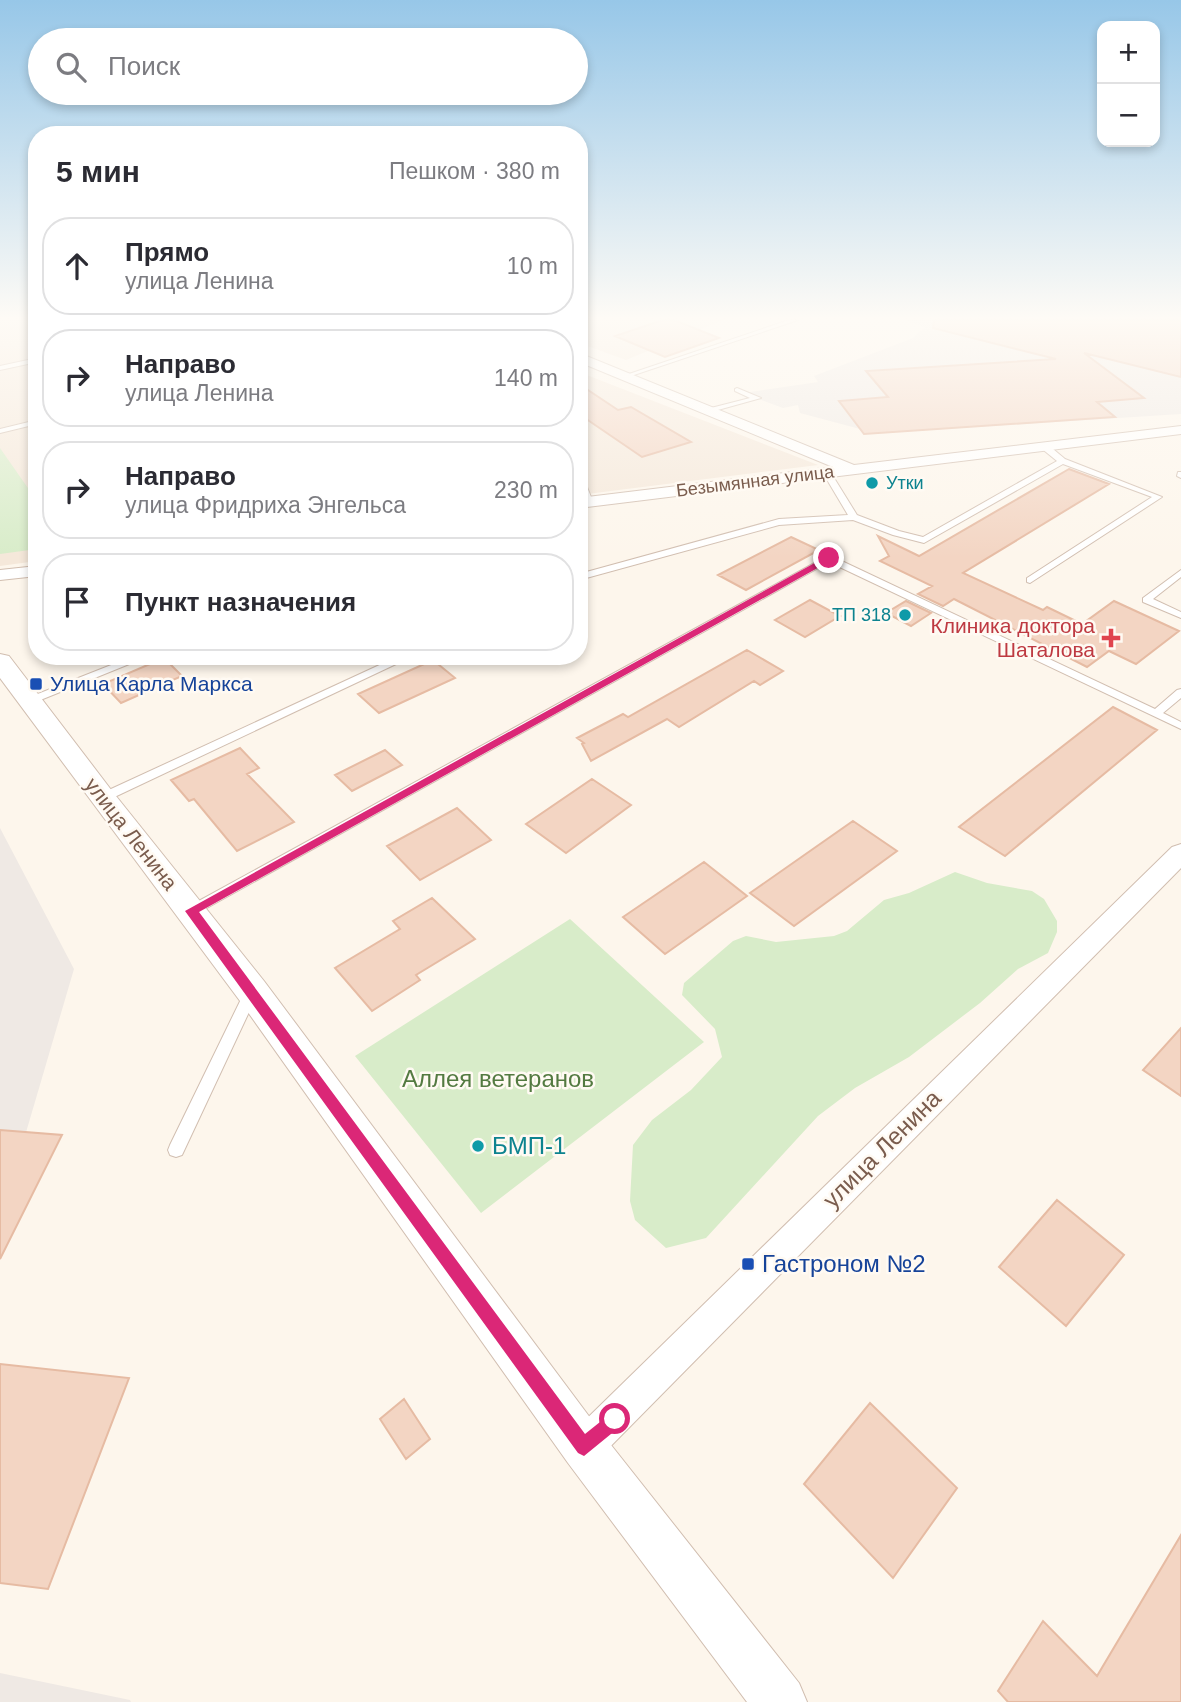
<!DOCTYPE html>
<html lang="ru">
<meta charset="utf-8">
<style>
:root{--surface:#fff;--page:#f7f7f7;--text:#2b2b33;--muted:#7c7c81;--line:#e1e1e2}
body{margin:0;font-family:Helvetica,sans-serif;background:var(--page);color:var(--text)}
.controls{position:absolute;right:21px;top:21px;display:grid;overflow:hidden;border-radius:14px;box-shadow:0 4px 10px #0003}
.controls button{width:63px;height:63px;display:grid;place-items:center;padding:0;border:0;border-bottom:2px solid var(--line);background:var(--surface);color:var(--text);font:35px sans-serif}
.stop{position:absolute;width:21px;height:21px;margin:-16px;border:5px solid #db2777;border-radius:50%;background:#fff}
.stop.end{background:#db2777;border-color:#fff;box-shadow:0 2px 7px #0008}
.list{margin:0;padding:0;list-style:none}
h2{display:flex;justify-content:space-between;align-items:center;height:91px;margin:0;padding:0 28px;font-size:30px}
h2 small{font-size:23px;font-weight:400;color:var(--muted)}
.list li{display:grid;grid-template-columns:46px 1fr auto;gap:21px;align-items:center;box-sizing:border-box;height:98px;margin:0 14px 14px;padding:0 14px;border:2px solid var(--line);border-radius:28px}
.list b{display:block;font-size:26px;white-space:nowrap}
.list p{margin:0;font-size:23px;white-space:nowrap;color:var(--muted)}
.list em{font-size:23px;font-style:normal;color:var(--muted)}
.icon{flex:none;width:38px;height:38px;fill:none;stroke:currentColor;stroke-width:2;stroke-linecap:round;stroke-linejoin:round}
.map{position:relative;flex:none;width:1181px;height:1702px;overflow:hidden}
.search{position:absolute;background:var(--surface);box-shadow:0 4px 10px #0003;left:28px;top:28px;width:560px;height:77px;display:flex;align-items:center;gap:18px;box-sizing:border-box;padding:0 24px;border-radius:38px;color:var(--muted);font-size:26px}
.panel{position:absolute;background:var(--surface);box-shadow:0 4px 10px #0003;left:28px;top:126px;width:560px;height:539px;border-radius:28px}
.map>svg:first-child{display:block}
.residential{fill:#f5e8da}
.industrial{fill:#efe9e4}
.green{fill:#d8ecc9}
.building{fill:#f3d5c3;stroke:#e6bba3;stroke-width:2}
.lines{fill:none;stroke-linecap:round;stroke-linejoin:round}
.service-casing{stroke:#d1beb0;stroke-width:2}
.minor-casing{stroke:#d1beb0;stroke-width:2}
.tertiary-casing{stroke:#d1beb0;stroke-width:2}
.service{fill:#fff;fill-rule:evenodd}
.minor{fill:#fff;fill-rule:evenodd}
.tertiary{fill:#fff;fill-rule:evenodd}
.route{fill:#db2777}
.culture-dot{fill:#0f9aa8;stroke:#fffaf3;stroke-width:2.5}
.health-dot{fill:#e0444e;stroke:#fffaf3;stroke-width:2.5}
.transit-dot{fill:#1a4fb4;stroke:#fffaf3;stroke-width:2.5}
.labels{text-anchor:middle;stroke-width:5;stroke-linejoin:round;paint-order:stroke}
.far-street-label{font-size:18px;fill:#7a5c4d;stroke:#fffaf3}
.far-culture-label{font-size:18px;fill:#0d838f;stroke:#fffaf3;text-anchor:start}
.health-label{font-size:21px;fill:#be3a42;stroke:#fffaf3;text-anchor:end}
.transit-label{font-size:21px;fill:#164399;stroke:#fffaf3;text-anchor:start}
.street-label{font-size:21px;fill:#7a5c4d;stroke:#fffaf3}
.near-park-label{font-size:24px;fill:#537a41;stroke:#fffaf3}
.near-culture-label{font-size:24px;fill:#0d838f;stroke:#fffaf3;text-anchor:start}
.near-street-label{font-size:24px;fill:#7a5c4d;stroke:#fffaf3}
.near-transit-label{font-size:24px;fill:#164399;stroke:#fffaf3;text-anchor:start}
</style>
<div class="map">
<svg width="1181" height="1702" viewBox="0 0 1181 1702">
<rect width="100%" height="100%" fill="#fdf6ec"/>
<path class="residential" d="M0 320H37V561L0 566Z
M579 320H723L626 360 579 343Z
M579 372 818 465 579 495Z"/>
<path class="industrial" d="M905 320H1181V414L864 434 860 429 800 413 798 405 783 408 743 393 818 382 814 376 913 338 925 327Z
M0 828 74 969 22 1146 0 1188Z
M0 1673 130 1700 131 1702H0Z"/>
<path class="green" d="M0 448 37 501V549L0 554Z
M955 872 987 883 1032 891 1044 899 1057 921V932L1048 953 1018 969 980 1003 909 1057 855 1088 818 1116 706 1238 666 1248 635 1220 630 1201 633 1145 652 1120 691 1090 722 1057 715 1029 682 995 684 983 733 941 746 936 776 942 834 936 847 931 884 900 909 893Z
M570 919 704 1042 481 1213 355 1056Z"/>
<path class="building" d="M663 320H674L719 338 665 357 615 336Z
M934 320H1181V377L1084 353 1144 398 1097 402 1115 417 864 434 839 401 888 397 866 371 1056 359 933 328Z
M579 384 618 410 631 407 691 442 642 457 579 414Z
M1069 469 1109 484 963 573 1043 610 1047 607 1082 624 1114 601 1179 631 1136 664 1109 651 1087 667 954 599 943 606 918 594 932 586 880 561 889 556 878 536 919 556Z
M791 537 819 550 746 590 718 575Z
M810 600 840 616 805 637 775 620Z
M906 601 931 613 911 626 886 613Z
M747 650 783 671 760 685 754 681 679 727 667 719 591 761 582 744 584 743 577 738 623 714 628 717Z
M164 658 182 676 121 703 103 684Z
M433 660 455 678 379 713 358 694Z
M1113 707 1157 730 1005 856 959 827Z
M240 748 259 768 247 774 294 822 237 851 194 799 189 801 171 780Z
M385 750 402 765 352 791 335 775Z
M592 779 631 805 566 853 526 824Z
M457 808 491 840 420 880 387 846Z
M853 821 897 851 794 926 750 893Z
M704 862 747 896 665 954 623 917Z
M432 898 475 939 416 975 420 980 372 1011 335 968 400 929 393 921Z
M1181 1028V1096L1143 1070Z
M0 1130 62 1135 0 1259Z
M1057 1200 1124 1255 1066 1326 999 1267Z
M0 1364 129 1378 48 1589 0 1583Z
M404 1399 430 1439 406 1459 380 1419Z
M870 1403 957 1488 893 1578 804 1484Z
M1181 1535V1702H1008L998 1691 1043 1621 1097 1676Z"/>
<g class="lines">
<g class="service-casing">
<path id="service" d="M789 320H798L628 377 623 376Z
M37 358V362L0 370V366Z
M737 388 761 398 707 413V409L750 398 735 391V389Z
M37 420V424L0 433V429Z
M1041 444H1047L1065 459 1162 497 1030 583 1027 582V578L1152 497 1063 464 924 543 893 535 853 520 779 525 579 580V574L779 519 848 515 823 473 827 471 831 473 857 515 899 531 923 537 1057 461 1041 448Z
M1178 472H1181V478L1177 476Z
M579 475 583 477 593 502 592 504 585 502 579 488Z
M829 555 1155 709 1177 690 1181 689V698L1163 713 1181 722V729L829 562 196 914H186L185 911 186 908Z
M1181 570V577L1153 599 1181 612V618L1143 602V598Z
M134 656H149L33 703 29 704 24 701 25 699Z
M399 656H413L106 801 102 802 96 798 98 795Z
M250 989 255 991 257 995 182 1155 176 1157 170 1155 168 1150 170 1145 245 991Z"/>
</g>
<g class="minor-casing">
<path id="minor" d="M579 353 854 465 1181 426V434L579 508V498L833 467 579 362Z
M37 566V576L0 580V570Z
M1181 844V868L597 1460 584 1466 571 1460 565 1447 571 1434 1172 847Z"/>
</g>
<g class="tertiary-casing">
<path id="tertiary" d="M0 654 9 656 112 791 264 981 600 1431 799 1683 807 1702H747L568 1463 240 1001 0 678Z"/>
</g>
<use href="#service" class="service"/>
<use href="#minor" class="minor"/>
<use href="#tertiary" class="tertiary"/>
</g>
<linearGradient id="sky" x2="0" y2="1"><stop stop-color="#97c7e8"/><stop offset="0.57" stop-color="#fefbf6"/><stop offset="1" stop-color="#fefbf6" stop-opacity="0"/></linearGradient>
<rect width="1181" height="558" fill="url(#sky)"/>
<path class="route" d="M829 555 832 560 199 912 585 1434 615 1410 622 1412 624 1419 622 1425 584 1456 578 1453 185 911Z"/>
<g class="culture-dot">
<circle cx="872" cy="483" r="7"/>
<circle cx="905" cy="615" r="7"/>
<circle cx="478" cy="1146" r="7"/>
</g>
<path class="health-dot" d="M1107.5 627.5h7v7h7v7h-7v7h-7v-7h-7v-7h7z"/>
<g class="transit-dot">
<rect x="29" y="677" width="14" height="14" rx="3.5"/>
<rect x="741" y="1257" width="14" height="14" rx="3.5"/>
</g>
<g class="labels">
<g class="far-street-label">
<text transform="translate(755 481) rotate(-7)" y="6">Безымянная улица</text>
</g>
<g class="far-culture-label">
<text x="886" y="489">Утки</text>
<text x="891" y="621" text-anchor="end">ТП 318</text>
</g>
<g class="health-label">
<text x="1095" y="633">Клиника доктора<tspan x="1095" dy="24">Шаталова</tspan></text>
</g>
<g class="transit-label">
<text x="50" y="691">Улица Карла Маркса</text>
</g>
<g class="street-label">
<text transform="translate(131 834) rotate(52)" y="7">улица Ленина</text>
</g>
<g class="near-park-label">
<text x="498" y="1087">Аллея ветеранов</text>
</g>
<g class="near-culture-label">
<text x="492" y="1154">БМП-1</text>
</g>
<g class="near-street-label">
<text transform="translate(882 1149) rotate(-45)" y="8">улица Ленина</text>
</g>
<g class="near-transit-label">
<text x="762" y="1272">Гастроном №2</text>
</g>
</g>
</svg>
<div class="controls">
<button>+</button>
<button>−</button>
</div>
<div class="stop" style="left:615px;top:1419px"></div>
<div class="stop end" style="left:829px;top:558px"></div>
<div class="search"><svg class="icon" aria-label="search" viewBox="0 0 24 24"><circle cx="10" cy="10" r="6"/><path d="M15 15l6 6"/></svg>Поиск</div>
<section class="panel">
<h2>5 мин<small>Пешком · 380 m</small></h2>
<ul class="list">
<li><svg class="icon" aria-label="ahead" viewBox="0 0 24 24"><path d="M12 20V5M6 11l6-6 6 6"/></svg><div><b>Прямо</b><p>улица Ленина</p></div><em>10 m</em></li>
<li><svg class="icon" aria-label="right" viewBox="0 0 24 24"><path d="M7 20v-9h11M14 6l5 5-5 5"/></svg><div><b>Направо</b><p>улица Ленина</p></div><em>140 m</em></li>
<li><svg class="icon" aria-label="right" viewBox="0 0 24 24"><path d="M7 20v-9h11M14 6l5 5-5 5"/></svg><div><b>Направо</b><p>улица Фридриха Энгельса</p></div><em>230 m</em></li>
<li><svg class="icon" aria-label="arrive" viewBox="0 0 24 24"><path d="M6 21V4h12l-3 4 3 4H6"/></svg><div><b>Пункт назначения</b></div></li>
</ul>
</section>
</div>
